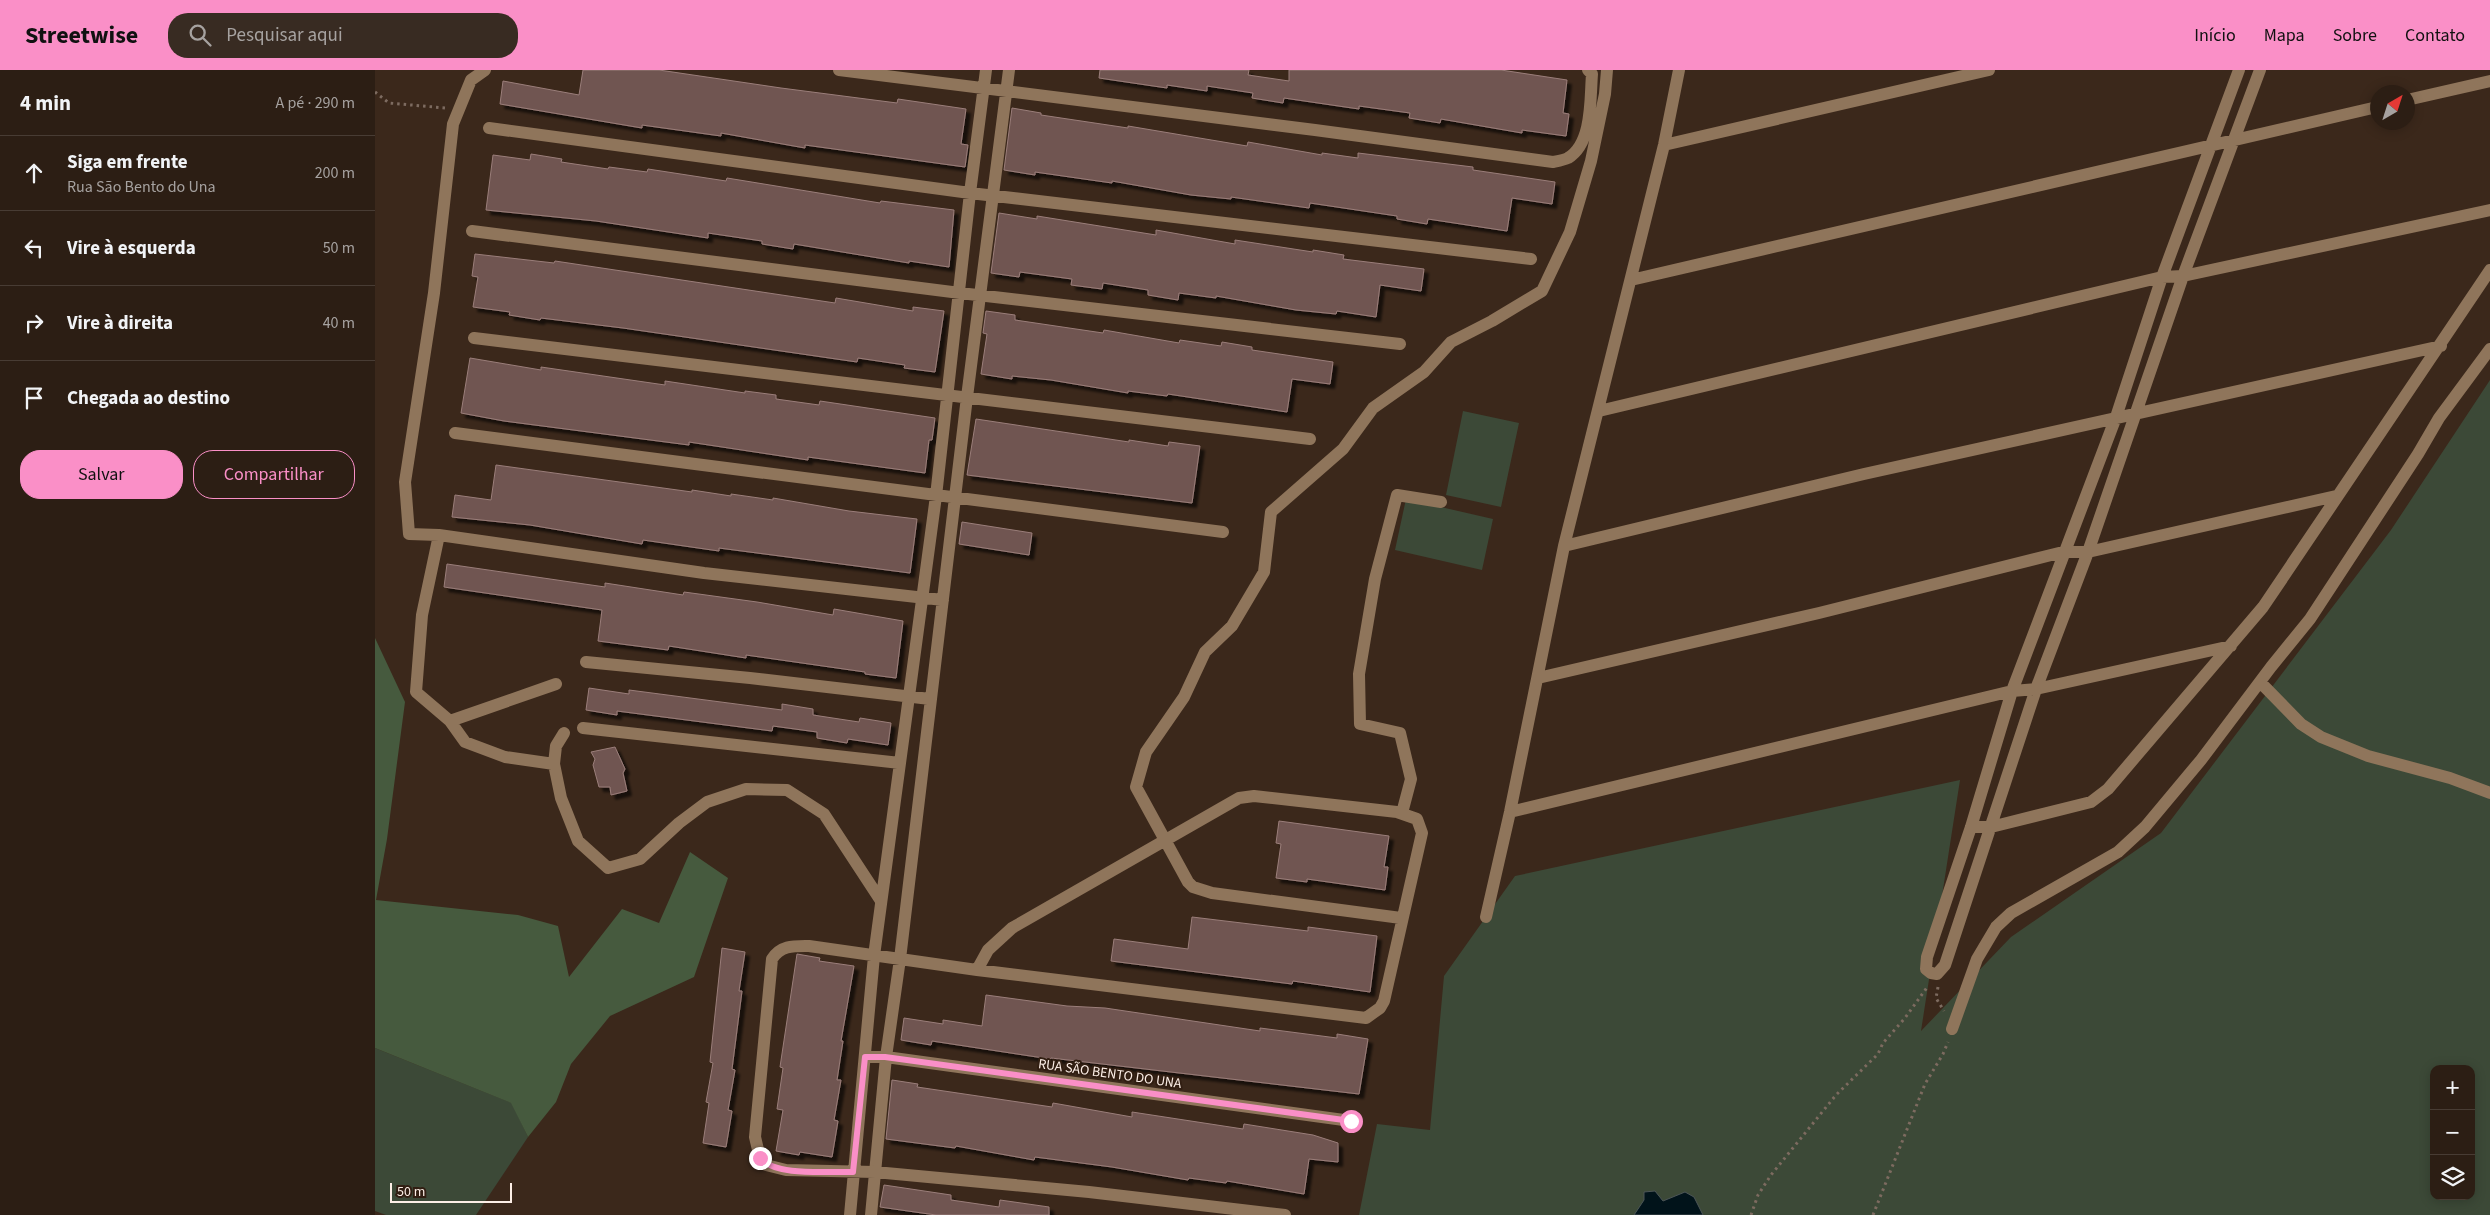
<!DOCTYPE html>
<html lang="pt">
<meta charset="utf-8">
<style>
:root{--surface:#2c1e14;--page:#382b22;--text:#f1f3f6;--muted:#a6a2a0;--line:#483c34;--accent:#fa8fc7}
body{margin:0;font-family:"Source Sans 3",sans-serif;background:var(--page);color:var(--text)}
.controls{position:absolute;right:15px;bottom:15px;display:grid;overflow:hidden;border-radius:10px;box-shadow:0 2px 12px #0003}
.controls button{width:45px;height:45px;display:grid;place-items:center;padding:0;border:0;border-bottom:1px solid var(--line);background:var(--surface);color:var(--text);font:25px sans-serif}
.compass{position:absolute;left:1995px;top:15px;width:45px;height:45px;border-radius:50%;background:var(--surface);box-shadow:0 2px 12px #0003;rotate:39deg}
.scale{position:absolute;left:15px;bottom:12px;width:122px;box-sizing:border-box;padding-left:5px;border:2px solid #fceee6;border-top:0;font-size:14px;line-height:18px;white-space:nowrap;color:#fceee6;-webkit-text-stroke:4px #311e12;paint-order:stroke}
.stop{position:absolute;width:15px;height:15px;margin:-11px;border:4px solid #fa8fc7;border-radius:50%;background:#fff}
.stop.end{background:#fa8fc7;border-color:#fff;box-shadow:0 1px 5px #0008}
.list{margin:0;padding:0;list-style:none}
h2{display:flex;justify-content:space-between;align-items:center;height:65px;margin:0;padding:0 20px;font-size:21px}
h2 small{font-size:16px;font-weight:400;color:var(--muted)}
.list li{display:grid;grid-template-columns:32px 1fr auto;gap:15px;align-items:center;box-sizing:border-box;height:75px;padding:0 20px;border-top:1px solid var(--line)}
.list b{display:block;font-size:19px;white-space:nowrap}
.list p{margin:0;font-size:16px;white-space:nowrap;color:var(--muted)}
.list em{font-size:16px;font-style:normal;color:var(--muted)}
.actions{display:flex;gap:10px;padding:15px 20px}
.actions a{flex:1;padding:11px 0;border:1px solid var(--accent);border-radius:20px;text-align:center;font-size:18px;color:var(--accent)}
.actions .main{background:var(--accent);color:#111}
.icon{flex:none;width:28px;height:28px;fill:none;stroke:currentColor;stroke-width:2;stroke-linecap:round;stroke-linejoin:round}
.map{position:relative;flex:none;width:2115px;height:1145px;overflow:hidden}
header{display:flex;align-items:center;gap:30px;box-sizing:border-box;height:70px;padding:0 25px;background:var(--accent);color:#111}
header strong{font-size:24px}
nav{display:flex;gap:28px;margin-inline-start:auto;font-size:18px}
.search{width:350px;height:45px;background:var(--page);display:flex;align-items:center;gap:12px;box-sizing:border-box;padding:0 18px;border-radius:20px;color:var(--muted);font-size:19px}
main{display:flex}
aside{flex:1;background:var(--surface)}
.map>svg:first-child{display:block}
.green{fill:#3c4937;fill-rule:evenodd}
.forest{fill:#465a3e}
.water{fill:#01131a;stroke:#4c5557}
.building{fill:#6f5551;stroke:#9b7e7a;filter:url(#shadow)}
.lines{fill:none;stroke-linecap:round;stroke-linejoin:round}
.path{stroke:#7d6b60;stroke-width:3;stroke-dasharray:2.5 4;stroke-linecap:butt}
.minor{stroke:#8f755b;stroke-width:12}
.route{stroke:#fa8fc7;stroke-width:6}
.labels{text-anchor:middle;stroke-width:4;stroke-linejoin:round;paint-order:stroke}
.street-label{font-size:14px;fill:#fceee6;stroke:#311e12}
</style>
<header>
<strong>Streetwise</strong>
<div class="search"><svg class="icon" aria-label="search" viewBox="0 0 24 24"><circle cx="10" cy="10" r="6"/><path d="M15 15l6 6"/></svg>Pesquisar aqui</div>
<nav><a>Início</a><a>Mapa</a><a>Sobre</a><a>Contato</a></nav>
</header>
<main>
<aside>
<h2>4 min<small>A pé · 290 m</small></h2>
<ul class="list">
<li><svg class="icon" aria-label="ahead" viewBox="0 0 24 24"><path d="M12 20V5M6 11l6-6 6 6"/></svg><div><b>Siga em frente</b><p>Rua São Bento do Una</p></div><em>200 m</em></li>
<li><svg class="icon" aria-label="left" viewBox="0 0 24 24"><path d="M17 20v-9H6M10 6l-5 5 5 5"/></svg><div><b>Vire à esquerda</b></div><em>50 m</em></li>
<li><svg class="icon" aria-label="right" viewBox="0 0 24 24"><path d="M7 20v-9h11M14 6l5 5-5 5"/></svg><div><b>Vire à direita</b></div><em>40 m</em></li>
<li><svg class="icon" aria-label="arrive" viewBox="0 0 24 24"><path d="M6 21V4h12l-3 4 3 4H6"/></svg><div><b>Chegada ao destino</b></div></li>
</ul>
<div class="actions"><a class="main">Salvar</a><a>Compartilhar</a></div>
</aside>
<div class="map">
<svg width="2115" height="1145" viewBox="0 0 2115 1145">
<defs>
<filter id="shadow"><feDropShadow dx="4.5" dy="4.5" stdDeviation="1" flood-color="#0009"/></filter>
</defs>
<rect width="100%" height="100%" fill="#3b281b"/>
<path class="green" d="M2115 310V1145H984L1002 1054 1055 1060 1069 906 1140 806 1585 710 1546 961 1636 867 1786 763 2016 460ZM2059 999H2096V1126H2059Z
M1088 341 1144 353 1126 437 1071 425Z
M1031 429 1118 449 1107 500 1020 480Z
M0 978 137 1033 153 1067 101 1145H11L0 1141Z"/>
<path class="forest" d="M0 568 30 632 12 769 1 830 143 845 183 856 194 907 247 839 284 853 315 782 353 808 319 907 235 946 196 994 181 1032 153 1067 136 1033 0 978Z"/>
<path class="water" d="M1280 1121 1288 1131 1310 1122 1319 1127 1328 1145H1259L1269 1130V1122Z"/>
<path class="building" d="M208 0H284L406 18 522 33 523 29 591 39 586 74 593 75 590 97 430 75V78L346 63V66L267 55V58L125 34 128 11 204 25Z
M725 0H874L873 5 914 11V0H1126L1192 10 1188 43 1194 44 1191 66 1147 60V63L1066 49 1065 53 1034 48 1035 43 984 36V39L909 28 908 33 877 28 878 23 832 16V21L792 15V18L724 8Z
M637 38 666 43V45L753 58V56L872 76 873 72 947 85V83L983 88V83L1098 97V100L1180 112 1177 134 1137 128 1132 161 1053 149 1052 154 1022 149V146L935 133 934 138 856 127V129L816 125 737 111V113L660 102V105L629 100Z
M156 84 187 89 186 92 233 99 234 97 272 102 273 99 351 111 352 108 505 133 506 131 579 140 574 197 534 191V193L419 174 418 179 387 174V171L333 163V168L221 151 111 140 118 85 155 90Z
M624 143 662 149V146L781 165V160L860 174V170L938 182V180L969 185 968 189 1049 199 1046 221 1005 215 1001 247 962 241 961 244 921 240 841 226V228L804 223 803 230 773 225V220L728 213 727 219 696 215 697 209 645 202 644 207 616 203Z
M100 184 179 193 180 191 460 233 461 228 538 241V237L569 241 560 302 529 298 530 295 483 288 482 292 248 258 166 248 165 250 134 245 135 242 98 237 103 207 97 206Z
M611 241 640 245V250L728 263 729 260 804 273 805 270 846 276 847 272 877 277V280L958 292 955 314 917 309 912 342 793 324 792 326 753 321V323L676 310 637 306V309L606 304 612 264 608 263Z
M95 288 166 300V297L290 315V311L370 323V321L401 325V329L444 335 445 331 560 348 557 370H554L550 403 433 387V390L314 372V375L129 351 86 343Z
M601 349 754 372V370L793 376 794 372 825 376 817 433 592 405Z
M121 395 317 422V420L356 426V424L398 430V428L474 441 542 449 535 503 344 478V481L268 470 267 474 155 455 77 447 80 425 116 430Z
M587 452 657 463 654 485 584 474Z
M72 494 230 517V513L308 525 309 522 382 532 458 545 459 539 528 551 521 608 490 604V602L371 585V588L294 576 293 580 223 571 227 540 69 517Z
M214 618 254 624V620L407 640V634L438 639V645L484 652 485 648 516 653 513 675 473 669 472 673 442 668V662L398 656 397 661 242 641V645L211 640Z
M240 677 250 699 248 703 252 721 236 725 235 717H224L218 695 220 689 216 682Z
M904 751 1014 766 1009 797H1013L1010 820 932 809V812L901 808 906 774 901 773Z
M817 847 933 861V857L1002 866 995 922 918 911 917 914 736 891 739 869 813 879Z
M347 878 370 882 364 921H367L357 999 360 1000 353 1040 357 1041 351 1077 328 1073 334 1033 331 1032 338 993 335 992Z
M422 884 445 888 444 891 479 896 466 971H468L462 1010H466L459 1050 463 1051 457 1087 425 1082 424 1085 401 1081 408 1040 402 1039 408 998 405 997Z
M611 925 692 936 730 938 885 961V958L962 968V964L993 969 984 1024 676 988 675 989 557 971 556 975 526 970 529 948 568 954V950L607 956Z
M517 1010 543 1014 542 1017 677 1037 678 1033 757 1047V1042L868 1059 869 1054 938 1065 963 1073V1092L934 1089 929 1124 852 1111 851 1113 814 1108 813 1110 737 1097 660 1087 659 1090 581 1076 580 1078 511 1069Z
M509 1115 576 1125V1130L624 1137 625 1130 674 1137V1145H561L505 1137Z"/>
<g class="lines">
<path class="path" d="M0 22 14 33 70 38
M1563 917 1561 928 1569 941
M1376 1145 1383 1125 1396 1105 1461 1025 1503 984 1508 973 1530 948 1553 916
M1498 1145 1550 1014 1568 984 1573 972"/>
<path class="minor" d="M110 0 96 10 78 54 59 223 30 412 34 464 64 465 329 503 568 530
M464 0 940 60 1178 92C1183 91 1189 90 1193 88 1218 73 1215 28 1217 4L1213 0
M1864 0 1787 207 1741 347 1637 621 1596 757 1552 887 1551 899 1556 903 1562 904 1570 895 1661 619 1713 482 1808 206 1885 0
M2032 30 2115 11
M114 58 595 123 1156 189
M1289 75 1614 0
M97 161 585 223 1025 274
M1256 210 2002 37
M99 268 935 369
M1224 341 1787 207 1808 206 2115 140
M80 363 848 462
M64 465 47 545 41 622 75 651
M1189 476 1489 404 2066 276
M211 592 375 608 555 629
M1163 608 1444 543 1688 482H1713L1961 426
M1885 612 1926 654 1946 667 1993 686 2075 708 2115 723
M208 658 525 693
M189 663 181 676 179 694 186 728 203 771 233 798 265 789 304 753 332 732 371 719 412 720 449 744 506 831
M179 694 130 687 90 672 75 651 181 614
M1135 742 1637 621 1661 619 1856 576
M1027 743 1036 709 1025 663 985 654 984 604 1000 509 1022 425 1066 432
M1596 757H1616L1716 732 1733 719 1888 537 2115 200
M1111 847 1135 742 1189 476 1289 75 1304 0
M1026 848 837 823 818 817 813 812 761 717 771 682 809 627 830 582 857 556 889 502 896 442 968 379 998 338 1049 302 1076 272 1117 251 1167 221 1195 162 1216 91 1230 24 1232 0
M602 900 613 880 637 858 864 728 879 726 1022 742 1042 749 1047 763 1009 931 1005 938 991 948 602 900 434 876C419 876 406 875 397 889L380 1067 385 1088 391 1095 411 1100 500 1102 714 1122 910 1145
M1577 959 1602 889 1621 857 1636 843 1743 782 1770 757 1826 690 1896 597 1935 549 2043 384 2064 348 2115 279
M490 987H511L976 1051
M475 1145 499 886 561 426 595 123 611 0
M496 1145 511 987 525 889 592 327 634 0"/>
</g>
<g class="lines">
<path class="route" d="M385 1088C401 1107 453 1101 478 1102L490 987H510L976 1051"/>
</g>
<g class="labels">
<g class="street-label">
<text transform="translate(735 1003) rotate(8)" y="5">RUA SÃO BENTO DO UNA</text>
</g>
</g>
</svg>
<div class="controls">
<button>+</button>
<button>−</button>
<button><svg class="icon" aria-label="layers" viewBox="0 0 24 24"><path d="M12 4l9 5-9 5-9-5zM3 14l9 5 9-5"/></svg></button>
</div>
<svg class="compass" viewBox="-18 -18 36 36"><path d="M0-13l5 13h-10z" fill="#e53935"/><path d="M0 13l5-13h-10z" fill="#a6a2a0"/></svg>
<div class="scale">50 m</div>
<div class="stop" style="left:976px;top:1051px"></div>
<div class="stop end" style="left:385px;top:1088px"></div>
</div>
</main>
